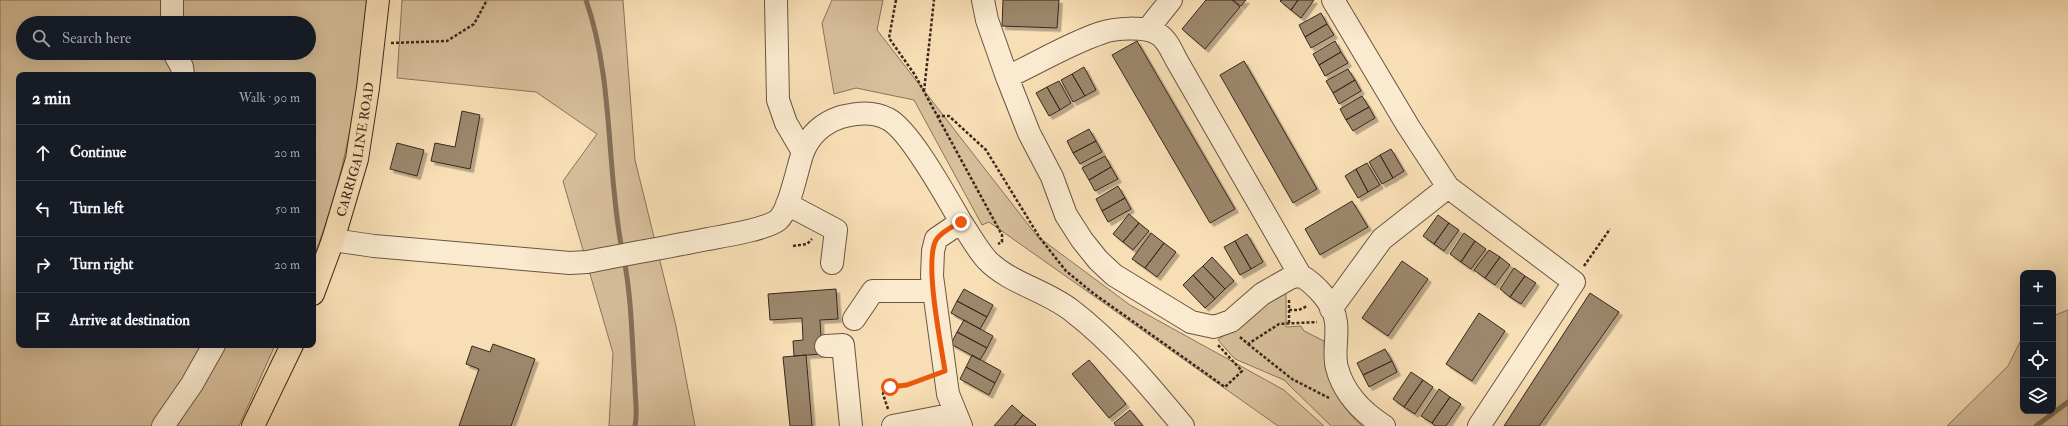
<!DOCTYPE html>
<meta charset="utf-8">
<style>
:root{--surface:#171b24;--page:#242831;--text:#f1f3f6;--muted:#9ea1a6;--line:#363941}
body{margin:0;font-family:"IM FELL Double Pica",serif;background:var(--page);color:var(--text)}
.controls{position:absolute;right:12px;bottom:12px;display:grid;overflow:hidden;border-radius:8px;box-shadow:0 4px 16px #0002}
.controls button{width:36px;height:36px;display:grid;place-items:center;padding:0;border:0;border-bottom:1px solid var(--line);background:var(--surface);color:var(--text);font:20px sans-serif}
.stop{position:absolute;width:12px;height:12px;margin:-9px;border:3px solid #ea580c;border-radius:50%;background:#fff}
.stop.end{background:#ea580c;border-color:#fff;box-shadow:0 1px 4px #0008}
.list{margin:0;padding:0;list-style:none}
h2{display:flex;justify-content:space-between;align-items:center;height:52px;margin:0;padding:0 16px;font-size:17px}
h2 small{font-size:13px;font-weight:400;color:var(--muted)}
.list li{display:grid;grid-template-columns:26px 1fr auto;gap:12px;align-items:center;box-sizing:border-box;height:56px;padding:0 16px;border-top:1px solid var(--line)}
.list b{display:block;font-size:15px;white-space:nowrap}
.list em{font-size:13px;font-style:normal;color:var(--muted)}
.icon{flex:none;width:22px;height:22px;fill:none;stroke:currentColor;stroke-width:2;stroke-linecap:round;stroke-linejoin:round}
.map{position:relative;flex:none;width:2068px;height:426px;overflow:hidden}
.search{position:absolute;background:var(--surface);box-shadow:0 4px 16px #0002;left:16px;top:16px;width:300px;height:44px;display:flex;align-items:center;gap:10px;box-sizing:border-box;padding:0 14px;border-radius:22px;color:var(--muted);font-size:15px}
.panel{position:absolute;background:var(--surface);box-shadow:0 4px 16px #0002;left:16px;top:72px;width:300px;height:276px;border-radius:8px}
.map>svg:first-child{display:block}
.green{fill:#d7bf9b;stroke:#88745c;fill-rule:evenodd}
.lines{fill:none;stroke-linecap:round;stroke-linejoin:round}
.stream{stroke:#847059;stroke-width:5}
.building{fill:#9c876c;stroke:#38281c;filter:url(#shadow)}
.minor-casing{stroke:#685642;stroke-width:24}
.major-casing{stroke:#38281c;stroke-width:24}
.path{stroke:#38281c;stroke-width:2.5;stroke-dasharray:3 2;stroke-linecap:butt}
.minor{stroke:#faeacf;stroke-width:22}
.major{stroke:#f8deb5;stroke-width:22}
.route{stroke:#ea580c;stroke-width:5}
.labels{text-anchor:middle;stroke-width:3;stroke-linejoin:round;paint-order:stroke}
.street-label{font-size:13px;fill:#38281c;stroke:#faeacf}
</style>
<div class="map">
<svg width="2068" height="426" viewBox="0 0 2068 426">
<defs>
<filter id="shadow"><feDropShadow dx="3.5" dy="3.5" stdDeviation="0" flood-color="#0004"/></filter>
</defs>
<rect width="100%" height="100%" fill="#f8deb5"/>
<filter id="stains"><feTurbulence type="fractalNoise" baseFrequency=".005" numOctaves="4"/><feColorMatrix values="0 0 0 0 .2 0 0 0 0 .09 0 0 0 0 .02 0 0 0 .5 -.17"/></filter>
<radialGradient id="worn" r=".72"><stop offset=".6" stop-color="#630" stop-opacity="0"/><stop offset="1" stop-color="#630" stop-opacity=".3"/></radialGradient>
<path class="green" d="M0 0H367C362 81 344 183 313 258V75H19V345H275L239 426H0ZM23 23H309V53H23Z
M402 0H623L635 160 676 326 695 426H609L613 353 563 181 597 134 536 92 397 78Z
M832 0H883L877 30 1037 236 1130 305 1284 390 1324 426H1278L989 222 982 225 914 100 856 88 834 94 822 23Z
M1284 291 1286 295V327L1301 326 1304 331 1324 341C1325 350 1324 362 1326 370 1333 390 1346 413 1362 426H1331L1284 380 1235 359 1218 340 1264 303Z
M2068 310V426H1947L2008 366 2023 336V411H2053V316Z"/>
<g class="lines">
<path class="stream" d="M586 0C614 81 606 167 622 250
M624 259C632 301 632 344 635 386 635 401 638 412 635 426
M2036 426 2068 402"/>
</g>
<path class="building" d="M1003 0H1059L1057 28 1002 26Z
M1206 0H1232L1240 7 1205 49 1182 29Z
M1233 0H1246L1241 6Z
M1281 0H1298L1291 10 1280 1Z
M1298 0H1314L1301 18 1291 10Z
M1321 13 1327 24 1305 37 1299 25Z
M1327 24 1334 35 1311 48 1305 37Z
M1137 41 1235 209 1210 223 1112 55Z
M1335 41 1341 52 1319 65 1313 54Z
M1341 52 1348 63 1325 76 1319 65Z
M1244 61 1317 189 1293 203 1220 75Z
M1084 67 1096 90 1085 96 1072 74Z
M1348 69 1355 80 1333 93 1326 81Z
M1072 74 1085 96 1073 102 1061 80Z
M1355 80 1361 91 1339 104 1333 93Z
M1059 81 1071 103 1060 110 1047 87Z
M1047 87 1060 110 1049 116 1036 93Z
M1362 96 1369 107 1346 120 1340 109Z
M1369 107 1375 118 1353 131 1346 120Z
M462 111 480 115 470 169 431 161 435 143 455 147Z
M1089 129 1096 141 1073 153 1067 141Z
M1096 141 1102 152 1080 164 1073 153Z
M397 143 424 150 417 176 390 169Z
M1391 149 1404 171 1393 178 1380 155Z
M1380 155 1393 178 1382 184 1369 162Z
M1105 156 1111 167 1089 180 1082 168Z
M1367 163 1380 185 1368 192 1356 169Z
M1111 167 1118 179 1095 191 1089 180Z
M1356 169 1368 192 1358 198 1345 176Z
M1118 186 1125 198 1102 211 1096 199Z
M1125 198 1131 209 1108 222 1102 211Z
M1352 201 1368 227 1320 255 1305 229Z
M1129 214 1139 223 1123 242 1113 234Z
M1438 215 1449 223 1434 244 1423 236Z
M1139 223 1149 231 1133 250 1123 242Z
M1449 223 1459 230 1444 251 1434 244Z
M1151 233 1164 243 1145 268 1132 259Z
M1464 233 1475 241 1461 262 1450 254Z
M1247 234 1263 262 1251 269 1235 241Z
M1235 241 1251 269 1240 275 1224 247Z
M1475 241 1486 249 1471 269 1461 262Z
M1164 243 1176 252 1157 277 1145 268Z
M1489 250 1500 257 1485 278 1474 270Z
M1212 257 1234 281 1225 289 1203 266Z
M1500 257 1510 265 1495 285 1485 278Z
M1402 261 1428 279 1388 336 1362 318Z
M1203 266 1225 289 1215 299 1193 275Z
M1514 268 1525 276 1510 297 1500 289Z
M1193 275 1215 299 1205 308 1183 285Z
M1525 276 1536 283 1521 304 1510 297Z
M836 289 838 319 820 320 822 354 794 356 793 341 803 340 802 318 770 320 768 294Z
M964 289 993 305 987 317 957 301Z
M1590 293 1619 312 1539 426H1504Z
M957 301 987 317 980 329 951 313Z
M1479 313 1505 331 1472 381 1446 364Z
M964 320 993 336 987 348 957 332Z
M957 332 987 348 980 360 951 344Z
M493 344 535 359 511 426H459L479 369 466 364 472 346 490 352Z
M1385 349 1392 361 1363 375 1357 363Z
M806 355 812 426H790L783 357Z
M972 355 1001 371 995 383 966 367Z
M1089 360 1126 404 1109 418 1072 374Z
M1392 361 1397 372 1369 387 1363 375Z
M966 367 995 383 989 395 960 379Z
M1411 372 1423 380 1404 407 1393 399Z
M1423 380 1433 387 1415 414 1404 407Z
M1439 389 1450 397 1432 423 1421 416Z
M1450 397 1461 404 1446 426H1435L1432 423Z
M1012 405 1023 415 1014 426H994Z
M1130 410 1143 426H1116L1114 423Z
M1023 415 1036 425 1035 426H1014Z"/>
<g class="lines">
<g class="minor-casing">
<path id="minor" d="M776 0 778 100 786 123 803 152
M983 0 987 20 1007 77 1029 133 1052 177 1066 215 1082 240 1098 260 1114 275 1191 322 1214 327 1231 321 1262 294 1290 278 1300 275C1315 284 1334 303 1336 322 1338 337 1333 354 1337 368 1344 394 1362 412 1384 426
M1333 0 1408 126 1448 187 1574 282 1479 426
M172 23V0
M1147 30 1171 0
M174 53 182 67 183 75
M1007 77C1038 63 1068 44 1101 33 1114 28 1146 26 1158 34 1167 39 1172 52 1177 61L1300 275
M787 204 836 230 832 263
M961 222C969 234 977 249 987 260 1009 283 1045 290 1071 310 1114 343 1148 384 1183 426
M333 240 374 246 570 263 587 262C627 254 668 247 708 239 724 236 767 229 778 220 790 210 797 168 803 152 810 134 823 123 841 117 857 113 873 111 888 119 910 130 947 198 961 222L936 239 933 251 932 276 948 394 961 426
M1331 309 1382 239 1448 187
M854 319 873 291H934
M826 346 843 345 851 426
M163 426 192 384 214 345
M893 426 955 414"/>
</g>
<g class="major-casing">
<g id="major">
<path id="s1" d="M313 294 333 240 357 159 368 88 378 0"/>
<path d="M253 426 292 345"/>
</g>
</g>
<path class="path" d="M896 0 889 38 915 75 1002 235V242L998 244
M391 43 447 41 474 24 487 0
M924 91 934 0
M937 116H949L986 150 1040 238 1066 271 1093 293 1225 387 1242 371 1218 345
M793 246 807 244 812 239
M1584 266 1610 229
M1289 300V323
M1289 310H1299L1307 306
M1240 337 1248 344 1279 324 1317 322
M1248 344 1292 379 1329 398
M888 409 883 394 884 390 890 387 907 385 928 377"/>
<use href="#minor" class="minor"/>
<use href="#major" class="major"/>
</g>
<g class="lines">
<path class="route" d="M890 387 907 385 945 371C941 344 924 262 936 240 941 232 953 226 961 222"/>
</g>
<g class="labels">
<g class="street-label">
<text dy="5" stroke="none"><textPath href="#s1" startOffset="151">CARRIGALINE ROAD</textPath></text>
</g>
</g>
<rect width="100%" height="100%" filter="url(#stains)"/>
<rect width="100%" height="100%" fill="url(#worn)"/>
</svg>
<div class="controls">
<button>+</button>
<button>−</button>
<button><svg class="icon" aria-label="locate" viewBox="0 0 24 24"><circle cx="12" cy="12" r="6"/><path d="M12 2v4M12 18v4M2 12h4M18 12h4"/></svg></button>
<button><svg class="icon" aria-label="layers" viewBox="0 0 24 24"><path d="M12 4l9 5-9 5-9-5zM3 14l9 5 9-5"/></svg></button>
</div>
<div class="stop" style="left:890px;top:387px"></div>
<div class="stop end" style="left:961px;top:222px"></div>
<div class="search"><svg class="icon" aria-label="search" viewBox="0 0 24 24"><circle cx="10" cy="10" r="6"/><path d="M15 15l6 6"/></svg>Search here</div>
<section class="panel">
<h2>2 min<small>Walk · 90 m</small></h2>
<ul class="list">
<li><svg class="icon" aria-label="ahead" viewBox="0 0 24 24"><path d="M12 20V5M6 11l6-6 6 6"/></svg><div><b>Continue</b></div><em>20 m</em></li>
<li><svg class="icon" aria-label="left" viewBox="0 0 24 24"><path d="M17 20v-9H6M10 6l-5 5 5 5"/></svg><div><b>Turn left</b></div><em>50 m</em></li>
<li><svg class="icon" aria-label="right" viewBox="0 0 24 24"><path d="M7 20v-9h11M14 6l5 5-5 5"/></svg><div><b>Turn right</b></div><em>20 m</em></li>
<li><svg class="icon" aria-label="arrive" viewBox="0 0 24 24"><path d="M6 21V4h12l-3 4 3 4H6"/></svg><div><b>Arrive at destination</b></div></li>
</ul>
</section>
</div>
